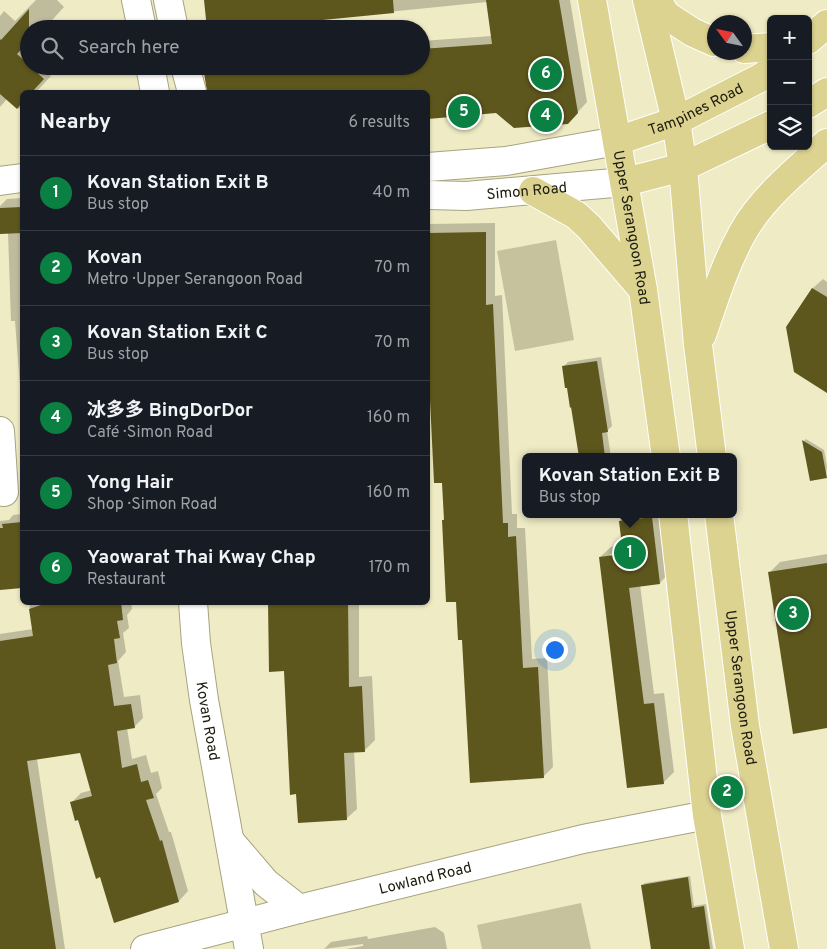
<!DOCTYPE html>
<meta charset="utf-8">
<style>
:root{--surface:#171b24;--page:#20242c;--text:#f1f3f6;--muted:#9ea1a6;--line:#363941;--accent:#0b8043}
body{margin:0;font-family:Overpass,"Noto Sans SC",sans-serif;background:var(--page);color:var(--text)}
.controls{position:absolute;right:15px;top:15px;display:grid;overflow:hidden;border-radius:8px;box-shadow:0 1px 4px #0004}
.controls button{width:45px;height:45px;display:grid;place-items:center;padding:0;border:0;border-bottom:1px solid var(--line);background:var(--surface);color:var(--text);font:25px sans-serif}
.compass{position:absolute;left:707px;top:15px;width:45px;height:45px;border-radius:50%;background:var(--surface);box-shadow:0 1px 4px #0004;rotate:303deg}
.you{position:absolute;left:554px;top:649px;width:18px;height:18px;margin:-12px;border:4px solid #fff;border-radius:50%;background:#1a73e8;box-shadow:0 0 0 8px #1a73e833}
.badge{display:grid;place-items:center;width:32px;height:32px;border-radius:50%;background:var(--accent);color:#fff;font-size:16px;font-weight:700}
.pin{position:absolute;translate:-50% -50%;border:2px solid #fff;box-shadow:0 1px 5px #0006}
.popup{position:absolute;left:522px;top:453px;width:215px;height:65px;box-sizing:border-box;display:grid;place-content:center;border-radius:8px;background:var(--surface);filter:drop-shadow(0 1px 4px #0005);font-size:16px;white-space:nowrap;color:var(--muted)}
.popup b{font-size:19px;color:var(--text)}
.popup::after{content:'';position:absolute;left:50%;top:100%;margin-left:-10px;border:10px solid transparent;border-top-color:var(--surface)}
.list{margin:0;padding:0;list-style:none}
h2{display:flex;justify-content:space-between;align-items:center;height:65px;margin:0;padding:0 20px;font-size:21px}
h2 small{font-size:16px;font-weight:400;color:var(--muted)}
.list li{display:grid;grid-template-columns:32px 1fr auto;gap:15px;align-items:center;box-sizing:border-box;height:75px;padding:0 20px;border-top:1px solid var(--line)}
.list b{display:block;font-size:19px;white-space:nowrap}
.list p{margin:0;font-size:16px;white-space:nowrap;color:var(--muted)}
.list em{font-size:16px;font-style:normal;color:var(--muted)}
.icon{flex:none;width:28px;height:28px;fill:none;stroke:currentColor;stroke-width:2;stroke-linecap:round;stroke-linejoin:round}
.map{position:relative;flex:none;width:827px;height:949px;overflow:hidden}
.search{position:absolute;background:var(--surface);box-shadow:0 1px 4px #0004;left:20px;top:20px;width:410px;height:55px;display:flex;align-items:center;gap:12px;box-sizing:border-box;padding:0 18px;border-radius:28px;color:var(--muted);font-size:19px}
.panel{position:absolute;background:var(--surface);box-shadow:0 1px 4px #0004;left:20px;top:90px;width:410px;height:515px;border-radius:8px}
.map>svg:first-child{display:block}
.green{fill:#c7c29e}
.shadow{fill:#0003;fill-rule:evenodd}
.building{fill:#5e571d}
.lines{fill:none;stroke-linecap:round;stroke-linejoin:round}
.minor-casing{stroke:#a7a37f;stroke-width:30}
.major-casing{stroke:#fff;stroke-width:30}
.minor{stroke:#fff;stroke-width:28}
.major{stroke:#dcd391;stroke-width:28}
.labels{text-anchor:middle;stroke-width:5;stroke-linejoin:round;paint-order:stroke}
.street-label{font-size:15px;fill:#1c1a0c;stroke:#efebc5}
</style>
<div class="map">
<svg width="827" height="949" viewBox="0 0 827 949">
<rect width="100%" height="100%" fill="#efebc5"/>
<path class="green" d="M556 240 574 340 515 351 497 251Z
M581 903 591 949H482L477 925Z"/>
<path class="shadow" d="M36 0H57L64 7 44 29H29V66H56L49 74 51 76 36 92H22V106L19 109 7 99 0 107V16L4 11 15 21Z
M205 0H570L587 102 577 113 496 112 428 117V92H208V88L421 66V41L492 36 487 2 220 29Z
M22 198V390V386H20L15 321H11L8 232 0 233V206L7 199Z
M495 223V296L502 295 512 514H517V528H525L532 659 547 658 553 767 543 777 463 639 443 520 445 518 443 482H436L428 340V224Z
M823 279 827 282V392L787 327 813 288Z
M601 357 612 426 607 431 611 457H580L572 406 563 367 568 362Z
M806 439 824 450 827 466 826 477 811 480 804 441Z
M22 514V587L0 589V521L9 520 13 515Z
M627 514H663L670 572 660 583 640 585 654 694 664 693 674 772 663 783 600 557 611 547 623 545 620 521ZM629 552V554L610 557V554Z
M827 554V727L770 572 780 562Z
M29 602H131L132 609 127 615 129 628 123 633 126 652 118 661 124 697 140 695 143 718 134 727 127 728 132 759 146 755 151 773 158 771 162 788 156 794 169 832H171L188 891 179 901 115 921 101 876 71 803 81 793 92 790 81 752 37 759 65 949H0V634L33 629Z
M269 602H359V677L372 676 375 740 364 751H354L357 809 346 819 286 670Z
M690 876 694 906 706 904 713 949H653L643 885 645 883Z
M435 927 444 933 447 949H346L363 946V944L324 949 331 942 367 936 368 939Z"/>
<path class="building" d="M204 0H393L394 13 232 29H207Z
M486 0H559L578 113 568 124 514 128 496 113 428 119V92H207L203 66H421V49L492 44Z
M29 9V41L17 54 44 79 32 92H22V103L17 109 0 94V39L1 40Z
M22 207V233L0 234V208Z
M486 232V305L493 304 503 523H508V537L516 536 523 668 538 667 544 778 470 783 462 640H458L456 602H446L442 520H444L442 483H434L428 358V233Z
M812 288 827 297V393L794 372 786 327Z
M597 361 608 432 602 433 605 457H579L571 407 570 408 567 388H565L562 366Z
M802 440 822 452 827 478 810 481Z
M652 517 660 584 629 588 644 704 654 703 664 784 627 788 599 557 623 554 619 521Z
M22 522V588L0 590V528H3L2 524Z
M827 563V728L793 734 768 572Z
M50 602H121L123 620 117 621 120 638 114 639 117 663 108 665 114 706 131 704 135 728 117 731 122 768 137 764 141 782 148 780 154 798 146 800 160 841 162 840 179 902 114 923 100 877 96 879 78 820 75 821 70 802 92 796 80 753 27 761 56 949H0V641L33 636 29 609Z
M268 602H348L349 687 362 686 365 752 344 753 347 820 298 823 296 794 290 795 284 671 269 672Z
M688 877 692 908 704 906 710 949H651L641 885Z"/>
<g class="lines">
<g class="minor-casing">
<g id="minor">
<path d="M136 0 142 29"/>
<path d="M168 0 174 29"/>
<path d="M150 66 155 92"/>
<path d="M185 66 192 92"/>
<path d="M428 167 506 161 617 141"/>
<path d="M0 181 22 178"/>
<path id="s1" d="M428 195 466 196 625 182"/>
<path d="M0 431 4 492"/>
<path id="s2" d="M193 602 196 643 204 700 249 949"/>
<path d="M230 841 266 883 299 909"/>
<path id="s3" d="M145 949 299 909 583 839 707 815"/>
</g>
</g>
<g class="major-casing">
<g id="major">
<path id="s4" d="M592 0 643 290 666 457"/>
<path d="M647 0 676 121 683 167 698 345 712 457"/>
<path d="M657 0 666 15 692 32 714 42"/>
<path d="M808 40 827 24"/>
<path d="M744 49 771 47"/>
<path d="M808 104 827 92"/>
<path id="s5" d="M617 141 676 121 762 77 771 70"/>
<path d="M625 182 683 167 771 125"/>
<path d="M533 191 576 215 589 227 643 290"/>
<path d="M702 335C714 300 725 264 743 232 762 198 798 169 827 143"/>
<path d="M673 514 707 815 730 949"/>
<path id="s6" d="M719 514 745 726 784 949"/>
</g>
</g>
<use href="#minor" class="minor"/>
<use href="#major" class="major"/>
</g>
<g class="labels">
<g class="street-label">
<text dy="5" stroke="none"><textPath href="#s5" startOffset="85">Tampines Road</textPath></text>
<text dy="5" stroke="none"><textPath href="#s1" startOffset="99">Simon Road</textPath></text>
<text dy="5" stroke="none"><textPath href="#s4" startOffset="231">Upper Serangoon Road</textPath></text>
<text dy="5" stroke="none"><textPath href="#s6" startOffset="175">Upper Serangoon Road</textPath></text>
<text dy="5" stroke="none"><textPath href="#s2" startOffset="120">Kovan Road</textPath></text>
<text dy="5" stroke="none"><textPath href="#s3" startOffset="289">Lowland Road</textPath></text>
</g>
</g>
</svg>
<div class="controls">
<button>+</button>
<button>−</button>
<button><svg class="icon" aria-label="layers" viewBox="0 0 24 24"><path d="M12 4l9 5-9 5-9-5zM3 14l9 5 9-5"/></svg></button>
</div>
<svg class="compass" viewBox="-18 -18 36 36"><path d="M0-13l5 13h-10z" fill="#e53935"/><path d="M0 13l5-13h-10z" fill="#9ea1a6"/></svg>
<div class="you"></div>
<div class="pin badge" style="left:630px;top:553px">1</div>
<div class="popup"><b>Kovan Station Exit B</b>Bus stop</div>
<div class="pin badge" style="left:727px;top:792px">2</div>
<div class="pin badge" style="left:793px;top:614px">3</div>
<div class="pin badge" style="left:546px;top:116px">4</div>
<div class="pin badge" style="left:464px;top:112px">5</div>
<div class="pin badge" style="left:546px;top:74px">6</div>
<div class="search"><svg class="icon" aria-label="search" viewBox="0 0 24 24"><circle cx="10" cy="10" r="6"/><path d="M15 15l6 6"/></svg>Search here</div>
<section class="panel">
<h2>Nearby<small>6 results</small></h2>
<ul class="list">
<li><span class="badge">1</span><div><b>Kovan Station Exit B</b><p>Bus stop</p></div><em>40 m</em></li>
<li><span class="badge">2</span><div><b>Kovan</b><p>Metro · Upper Serangoon Road</p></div><em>70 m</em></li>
<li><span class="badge">3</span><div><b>Kovan Station Exit C</b><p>Bus stop</p></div><em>70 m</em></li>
<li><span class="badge">4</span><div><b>冰多多 BingDorDor</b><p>Café · Simon Road</p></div><em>160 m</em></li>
<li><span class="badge">5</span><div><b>Yong Hair</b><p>Shop · Simon Road</p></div><em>160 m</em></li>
<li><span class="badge">6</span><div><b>Yaowarat Thai Kway Chap</b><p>Restaurant</p></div><em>170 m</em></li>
</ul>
</section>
</div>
